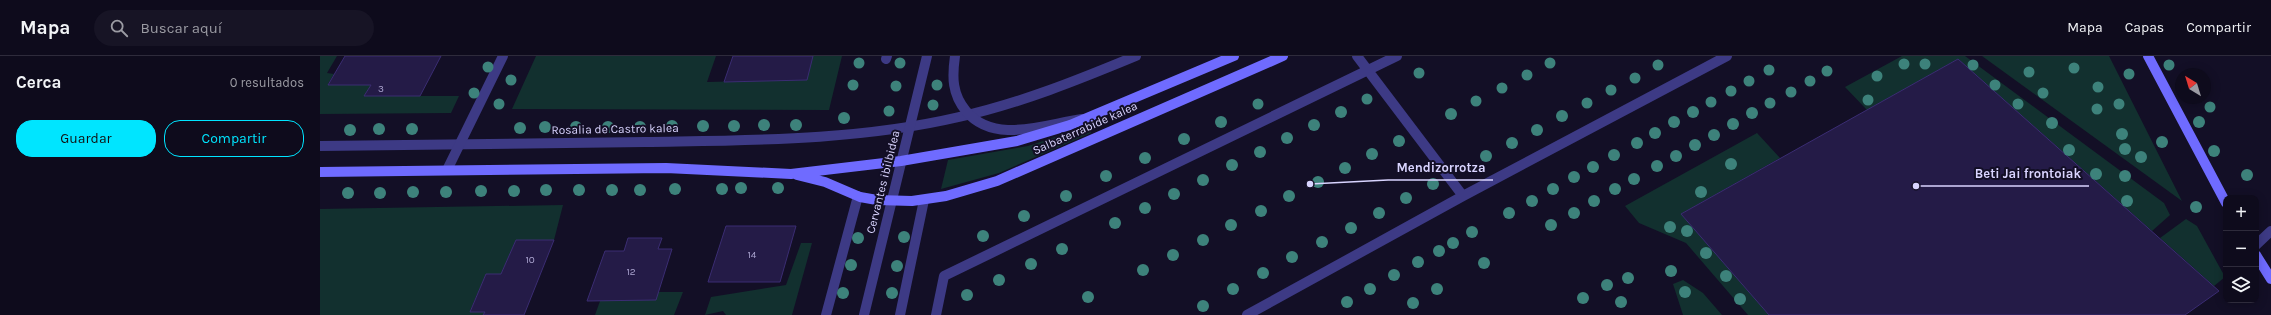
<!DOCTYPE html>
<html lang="es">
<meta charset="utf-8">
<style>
:root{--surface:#0e0b1c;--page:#171425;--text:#f1f3f6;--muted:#9b9ba3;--line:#2e2b3b;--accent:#00e5ff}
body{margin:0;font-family:Karla,sans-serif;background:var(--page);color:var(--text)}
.controls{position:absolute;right:12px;bottom:12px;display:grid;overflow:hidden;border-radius:8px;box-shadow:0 2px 10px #0003}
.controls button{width:36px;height:36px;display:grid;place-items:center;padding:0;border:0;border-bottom:1px solid var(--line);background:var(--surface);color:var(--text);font:20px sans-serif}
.compass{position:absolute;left:1855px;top:12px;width:36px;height:36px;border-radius:50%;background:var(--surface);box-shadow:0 2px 10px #0003;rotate:322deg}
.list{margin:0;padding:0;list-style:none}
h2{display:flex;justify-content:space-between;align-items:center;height:52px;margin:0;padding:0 16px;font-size:17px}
h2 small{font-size:13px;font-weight:400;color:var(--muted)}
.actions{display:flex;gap:8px;padding:12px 16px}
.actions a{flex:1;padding:9px 0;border:1px solid var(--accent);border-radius:16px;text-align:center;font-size:14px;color:var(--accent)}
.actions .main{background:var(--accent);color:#111}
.icon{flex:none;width:22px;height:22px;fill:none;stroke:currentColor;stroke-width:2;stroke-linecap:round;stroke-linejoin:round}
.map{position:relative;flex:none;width:1951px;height:259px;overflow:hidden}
header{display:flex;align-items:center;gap:24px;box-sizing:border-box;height:56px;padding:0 20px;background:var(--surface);border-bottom:1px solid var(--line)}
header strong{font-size:19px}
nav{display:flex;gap:22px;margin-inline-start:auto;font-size:14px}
.search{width:280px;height:36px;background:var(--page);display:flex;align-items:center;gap:10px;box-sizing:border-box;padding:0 14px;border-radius:22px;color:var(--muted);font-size:15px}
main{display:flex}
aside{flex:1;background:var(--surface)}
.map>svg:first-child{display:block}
.green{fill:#12302f}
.building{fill:#241b47;stroke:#3b2d73}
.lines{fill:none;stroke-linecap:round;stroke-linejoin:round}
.lane{stroke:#3d3a85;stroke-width:10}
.street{stroke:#3d3a85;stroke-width:10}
.secondary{stroke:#6f6bff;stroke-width:10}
.tree{fill:#3d827b}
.labels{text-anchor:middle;stroke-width:4;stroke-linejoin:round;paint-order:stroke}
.number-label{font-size:10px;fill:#aca6d1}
.street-label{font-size:12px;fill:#d9d4ff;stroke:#130f26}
.leader{fill:none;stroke:#d9d4ff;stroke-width:1.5}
.callout-dot{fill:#d9d4ff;stroke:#130f26;stroke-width:1.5}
.callout-label{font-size:13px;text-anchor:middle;font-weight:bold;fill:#d9d4ff;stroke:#130f26;stroke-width:4;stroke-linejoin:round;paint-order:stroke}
</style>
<header>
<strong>Mapa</strong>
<div class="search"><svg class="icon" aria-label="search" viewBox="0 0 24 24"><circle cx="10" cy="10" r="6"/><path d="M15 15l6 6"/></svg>Buscar aquí</div>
<nav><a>Mapa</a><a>Capas</a><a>Compartir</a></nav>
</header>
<main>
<aside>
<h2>Cerca<small>0 resultados</small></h2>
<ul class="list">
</ul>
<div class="actions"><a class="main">Guardar</a><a>Compartir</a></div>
</aside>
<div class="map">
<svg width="1951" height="259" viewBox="0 0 1951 259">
<rect width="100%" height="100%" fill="#130f26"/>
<path class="green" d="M0 0H17L7 17 14 18 8 28 51 29 44 40H139L131 57 0 58Z
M216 0H396L387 26 486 24 493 0H522L509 54 192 53Z
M1582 0H1645L1844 147 1850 159 1832 175 1638 3 1547 54 1525 31Z
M1662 0H1789L1862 145Z
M768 70 772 72 771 77 679 117 621 133 628 104 708 90Z
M1437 77 1460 102 1361 158 1449 259H1428L1366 187 1319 167 1305 150Z
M243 149 234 184H196L181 218H166L150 255 165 256 163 259H0V153Z
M1866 163 1877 170 1905 221 1894 230 1840 182Z
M481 187H492L472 259H406L403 255 385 259 391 241 466 229Z
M1363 224 1383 237 1402 259H1363L1353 228Z
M338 236H363L354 259H275L280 245Z"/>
<path class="building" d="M25 0H121L100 40H44L51 29H8Z
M413 0H493L487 24 404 26Z
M1638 3 1837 180 1899 235 1865 259H1449L1361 158Z
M406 170H476L460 226H388Z
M308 182H342L338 193H352L336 244 267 245 285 195H304Z
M196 184H234L204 259H163L165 256H150L166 218H181Z"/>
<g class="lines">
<path class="lane" d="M1037 0 1143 140
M0 90C108 89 216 87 325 86 430 84 536 85 639 61 701 47 758 24 816 0
M616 259 624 220 1077 0
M927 259 1143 140 1407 0"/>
<path class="street" d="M635 0C632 21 632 38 646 55 674 89 725 68 762 63
M566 3 567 0
M127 114 183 0
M1936 189 1951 175
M506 259 538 140
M544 259 607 0
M580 259 604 144"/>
<path class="secondary" d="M1828 0 1906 147
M0 116 346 112 471 118 581 105 697 85 750 69 914 0
M477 119 505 126 540 141 557 144 592 145 626 140 677 125 963 0
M1936 199 1951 223"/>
</g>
<g class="tree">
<circle cx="539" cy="7" r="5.5"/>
<circle cx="580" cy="7" r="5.5"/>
<circle cx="1230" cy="7" r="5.5"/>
<circle cx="1584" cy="8" r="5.5"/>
<circle cx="1605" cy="8" r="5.5"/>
<circle cx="1338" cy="9" r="5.5"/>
<circle cx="1653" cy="9" r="5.5"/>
<circle cx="1849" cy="9" r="5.5"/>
<circle cx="168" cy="11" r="5.5"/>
<circle cx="1754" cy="12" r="5.5"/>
<circle cx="1449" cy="14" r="5.5"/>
<circle cx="1507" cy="15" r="5.5"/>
<circle cx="1709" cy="16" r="5.5"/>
<circle cx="1099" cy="17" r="5.5"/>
<circle cx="1809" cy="18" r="5.5"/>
<circle cx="1207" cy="19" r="5.5"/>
<circle cx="1557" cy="20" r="5.5"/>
<circle cx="1315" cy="22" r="5.5"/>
<circle cx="191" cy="24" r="5.5"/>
<circle cx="1429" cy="25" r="5.5"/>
<circle cx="1490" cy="25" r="5.5"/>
<circle cx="533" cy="29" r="5.5"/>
<circle cx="617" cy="29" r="5.5"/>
<circle cx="1675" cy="29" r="5.5"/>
<circle cx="576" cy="30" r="5.5"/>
<circle cx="1778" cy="31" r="5.5"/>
<circle cx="1182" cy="32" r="5.5"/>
<circle cx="1291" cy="34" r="5.5"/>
<circle cx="1411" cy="35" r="5.5"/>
<circle cx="1471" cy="36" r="5.5"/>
<circle cx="154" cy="37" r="5.5"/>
<circle cx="1723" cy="37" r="5.5"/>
<circle cx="1047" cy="43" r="5.5"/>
<circle cx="1548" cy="44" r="5.5"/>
<circle cx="1156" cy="45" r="5.5"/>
<circle cx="1391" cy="46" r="5.5"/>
<circle cx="1267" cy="47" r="5.5"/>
<circle cx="1450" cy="47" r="5.5"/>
<circle cx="179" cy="48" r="5.5"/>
<circle cx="938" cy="48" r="5.5"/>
<circle cx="1698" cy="48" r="5.5"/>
<circle cx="1799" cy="48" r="5.5"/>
<circle cx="613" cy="49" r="5.5"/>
<circle cx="1890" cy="51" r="5.5"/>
<circle cx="1777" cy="53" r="5.5"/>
<circle cx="569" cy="55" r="5.5"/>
<circle cx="1021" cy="56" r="6"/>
<circle cx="1373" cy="56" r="6"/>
<circle cx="1432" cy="57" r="6"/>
<circle cx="1131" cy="58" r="6"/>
<circle cx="1242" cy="60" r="6"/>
<circle cx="524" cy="62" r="6"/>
<circle cx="901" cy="66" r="6"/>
<circle cx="1354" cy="66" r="6"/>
<circle cx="1879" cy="66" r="6"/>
<circle cx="1732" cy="67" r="6"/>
<circle cx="1413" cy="68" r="6"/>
<circle cx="444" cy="69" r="6"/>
<circle cx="476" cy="69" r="6"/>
<circle cx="994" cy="69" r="6"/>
<circle cx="352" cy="70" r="6"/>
<circle cx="383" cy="70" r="6"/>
<circle cx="414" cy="70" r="6"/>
<circle cx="225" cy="71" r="6"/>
<circle cx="256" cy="71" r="6"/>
<circle cx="288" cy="71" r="6"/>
<circle cx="320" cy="71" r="6"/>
<circle cx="200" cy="72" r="6"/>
<circle cx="59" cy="73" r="6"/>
<circle cx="92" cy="73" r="6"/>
<circle cx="30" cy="74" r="6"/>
<circle cx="1217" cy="74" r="6"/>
<circle cx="1335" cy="77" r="6"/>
<circle cx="1802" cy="78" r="6"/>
<circle cx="1394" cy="79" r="6"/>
<circle cx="967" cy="82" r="6"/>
<circle cx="864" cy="83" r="6"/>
<circle cx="1079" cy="85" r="6"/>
<circle cx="1842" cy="86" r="6"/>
<circle cx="1192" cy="87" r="6"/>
<circle cx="1317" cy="87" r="6"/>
<circle cx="1375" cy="89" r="6"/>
<circle cx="1805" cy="93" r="6"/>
<circle cx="1749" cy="94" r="6"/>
<circle cx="1894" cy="95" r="6"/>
<circle cx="940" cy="96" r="6"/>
<circle cx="1052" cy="98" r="6"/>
<circle cx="1294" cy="99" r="6"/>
<circle cx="1166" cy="100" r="6"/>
<circle cx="1356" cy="100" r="6"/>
<circle cx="1821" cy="101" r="6"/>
<circle cx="825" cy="102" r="6"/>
<circle cx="1411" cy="108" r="6"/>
<circle cx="912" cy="109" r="6"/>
<circle cx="1337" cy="110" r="6"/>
<circle cx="1273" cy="111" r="6"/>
<circle cx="1025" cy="112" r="6"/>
<circle cx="1776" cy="118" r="6"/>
<circle cx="1927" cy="119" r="6"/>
<circle cx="786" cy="120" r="6"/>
<circle cx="1805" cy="120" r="6"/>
<circle cx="1254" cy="121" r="6"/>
<circle cx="1314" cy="123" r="6"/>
<circle cx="883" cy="124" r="6"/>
<circle cx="998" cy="126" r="6"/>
<circle cx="1113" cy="128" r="6"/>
<circle cx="421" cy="132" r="6"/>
<circle cx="458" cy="132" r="6"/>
<circle cx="355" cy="133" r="6"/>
<circle cx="402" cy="133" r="6"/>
<circle cx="1233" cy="133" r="6"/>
<circle cx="1295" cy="133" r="6"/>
<circle cx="226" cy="134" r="6"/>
<circle cx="259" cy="134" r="6"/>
<circle cx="292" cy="134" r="6"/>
<circle cx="320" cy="134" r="6"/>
<circle cx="161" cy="135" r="6"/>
<circle cx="194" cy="135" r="6"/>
<circle cx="93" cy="136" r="6"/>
<circle cx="126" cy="136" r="6"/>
<circle cx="1381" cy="136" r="6"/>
<circle cx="28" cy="137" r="6"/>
<circle cx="60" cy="137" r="6"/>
<circle cx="854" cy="138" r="6"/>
<circle cx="746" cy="140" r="6"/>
<circle cx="969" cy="140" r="6"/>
<circle cx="1086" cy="142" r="6"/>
<circle cx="1212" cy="145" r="6"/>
<circle cx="1274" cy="145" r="6"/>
<circle cx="1807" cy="145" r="6"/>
<circle cx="1876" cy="151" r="6"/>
<circle cx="825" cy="152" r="6"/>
<circle cx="941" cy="155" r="6"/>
<circle cx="1059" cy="157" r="6"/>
<circle cx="1189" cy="157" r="6"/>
<circle cx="1254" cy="157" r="6"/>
<circle cx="704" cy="160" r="6"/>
<circle cx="795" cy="167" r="6"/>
<circle cx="911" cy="169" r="6"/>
<circle cx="1231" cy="169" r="6"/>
<circle cx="1350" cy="171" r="6"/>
<circle cx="1031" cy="172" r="6"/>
<circle cx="1367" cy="175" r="6"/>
<circle cx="1152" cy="176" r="6"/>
<circle cx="663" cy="180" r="6"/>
<circle cx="584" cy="181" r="6"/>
<circle cx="538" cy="182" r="6"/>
<circle cx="883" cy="184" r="6"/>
<circle cx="1002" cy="186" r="6"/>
<circle cx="1133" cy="187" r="6"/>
<circle cx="742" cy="193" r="6"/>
<circle cx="1119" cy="195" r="6"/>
<circle cx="1386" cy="197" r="6"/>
<circle cx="853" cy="199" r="6"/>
<circle cx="972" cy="201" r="6"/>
<circle cx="1098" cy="206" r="6"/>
<circle cx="1164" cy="207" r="6"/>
<circle cx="711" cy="208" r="6"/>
<circle cx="531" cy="209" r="6"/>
<circle cx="577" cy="210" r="6"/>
<circle cx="823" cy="214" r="6"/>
<circle cx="1351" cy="215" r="6"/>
<circle cx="943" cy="217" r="6"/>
<circle cx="1074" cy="219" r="6"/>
<circle cx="1406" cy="220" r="6"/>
<circle cx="1308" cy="222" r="6"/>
<circle cx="679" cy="224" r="6"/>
<circle cx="1287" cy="229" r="6"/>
<circle cx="913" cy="233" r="6"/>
<circle cx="1050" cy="233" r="6"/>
<circle cx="1117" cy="233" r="6"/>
<circle cx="1365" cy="236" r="6"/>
<circle cx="523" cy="237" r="6"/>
<circle cx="572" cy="237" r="6"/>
<circle cx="647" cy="239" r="6"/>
<circle cx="768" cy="241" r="6"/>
<circle cx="1263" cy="242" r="6"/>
<circle cx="1420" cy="243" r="6"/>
<circle cx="1027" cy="246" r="6"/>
<circle cx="1301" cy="246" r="6"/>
<circle cx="1093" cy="247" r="6"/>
<circle cx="883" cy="250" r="6"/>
</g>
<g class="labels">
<g class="number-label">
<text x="61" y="36">3</text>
<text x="432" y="202">14</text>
<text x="210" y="207">10</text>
<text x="311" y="219">12</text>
</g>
<g class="street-label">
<text transform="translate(765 72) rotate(-24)" y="4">Salbaterrabide kalea</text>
<text transform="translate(295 73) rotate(-1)" y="4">Rosalia de Castro kalea</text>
<text transform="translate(563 126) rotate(-76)" y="4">Cervantes ibilbidea</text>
</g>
</g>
<path class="leader" d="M990 128L1068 124H1173M1596 130L1646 130H1769"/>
<g class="callout-dot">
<circle cx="990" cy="128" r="4"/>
<circle cx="1596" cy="130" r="4"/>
</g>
<g class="callout-label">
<text x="1121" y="116">Mendizorrotza</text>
<text x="1708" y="122">Beti Jai frontoiak</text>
</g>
</svg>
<div class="controls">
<button>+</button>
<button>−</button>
<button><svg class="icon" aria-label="layers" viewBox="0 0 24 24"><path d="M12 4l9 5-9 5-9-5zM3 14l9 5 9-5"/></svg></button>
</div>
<svg class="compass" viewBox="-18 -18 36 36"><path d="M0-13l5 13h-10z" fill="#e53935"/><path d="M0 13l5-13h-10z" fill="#9b9ba3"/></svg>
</div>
</main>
